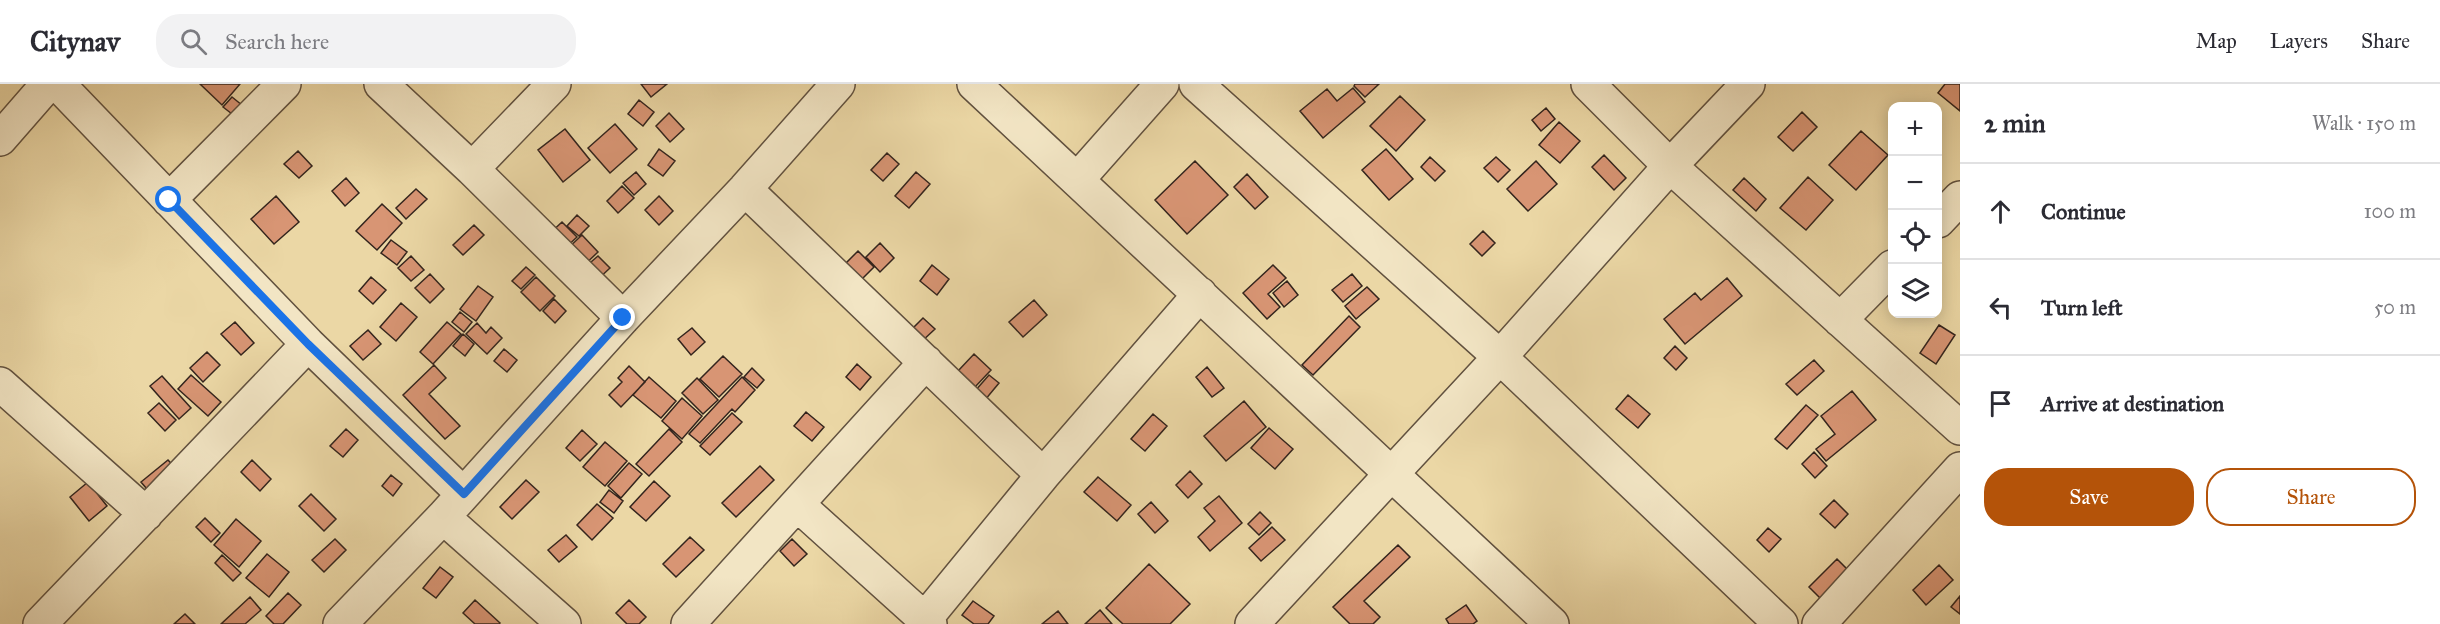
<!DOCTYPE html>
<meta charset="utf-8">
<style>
:root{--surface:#fff;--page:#f2f2f3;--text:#2b2b33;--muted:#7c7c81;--line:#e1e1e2;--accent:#b45309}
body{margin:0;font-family:"IM FELL Great Primer",serif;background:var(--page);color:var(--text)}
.controls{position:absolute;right:18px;top:18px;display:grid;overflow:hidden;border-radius:12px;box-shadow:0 3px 15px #0003}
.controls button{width:54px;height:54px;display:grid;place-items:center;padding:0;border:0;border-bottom:2px solid var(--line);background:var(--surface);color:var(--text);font:30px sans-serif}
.stop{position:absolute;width:18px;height:18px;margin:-14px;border:4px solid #1a73e8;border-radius:50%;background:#fff}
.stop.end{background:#1a73e8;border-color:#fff;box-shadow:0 2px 6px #0008}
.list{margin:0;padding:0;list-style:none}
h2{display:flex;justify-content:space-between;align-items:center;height:78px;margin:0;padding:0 24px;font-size:26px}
h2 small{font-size:20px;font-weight:400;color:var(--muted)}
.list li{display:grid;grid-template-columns:39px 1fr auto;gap:18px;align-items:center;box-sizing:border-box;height:96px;padding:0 24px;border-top:2px solid var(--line)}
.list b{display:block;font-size:22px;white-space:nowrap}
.list em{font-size:20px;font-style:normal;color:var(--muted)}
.actions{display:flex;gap:12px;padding:18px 24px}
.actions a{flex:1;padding:14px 0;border:2px solid var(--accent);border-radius:24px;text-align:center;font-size:21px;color:var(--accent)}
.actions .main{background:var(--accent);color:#fff}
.icon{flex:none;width:33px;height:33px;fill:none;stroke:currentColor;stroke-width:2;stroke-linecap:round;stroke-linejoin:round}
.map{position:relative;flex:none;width:1960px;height:540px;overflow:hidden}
header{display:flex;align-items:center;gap:36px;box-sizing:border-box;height:84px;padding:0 30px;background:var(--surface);border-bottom:2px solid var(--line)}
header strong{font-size:28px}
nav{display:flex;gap:33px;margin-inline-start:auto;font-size:21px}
.search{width:420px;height:54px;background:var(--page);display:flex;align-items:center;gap:15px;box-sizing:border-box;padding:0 21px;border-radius:24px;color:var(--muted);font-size:22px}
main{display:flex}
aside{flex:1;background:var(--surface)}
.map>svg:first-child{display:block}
.building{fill:#d89574;stroke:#33241d;stroke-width:1.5}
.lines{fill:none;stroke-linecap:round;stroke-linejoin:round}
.minor-casing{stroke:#61513f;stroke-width:36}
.minor{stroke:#f2e5c4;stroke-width:33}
.route{stroke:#1a73e8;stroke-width:8}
</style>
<header>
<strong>Citynav</strong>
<div class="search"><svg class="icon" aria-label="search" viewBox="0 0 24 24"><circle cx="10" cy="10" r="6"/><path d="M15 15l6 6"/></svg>Search here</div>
<nav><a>Map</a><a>Layers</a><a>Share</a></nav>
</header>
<main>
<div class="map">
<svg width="1960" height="540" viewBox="0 0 1960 540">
<rect width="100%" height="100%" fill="#ebd7a5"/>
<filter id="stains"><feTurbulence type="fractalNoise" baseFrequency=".00333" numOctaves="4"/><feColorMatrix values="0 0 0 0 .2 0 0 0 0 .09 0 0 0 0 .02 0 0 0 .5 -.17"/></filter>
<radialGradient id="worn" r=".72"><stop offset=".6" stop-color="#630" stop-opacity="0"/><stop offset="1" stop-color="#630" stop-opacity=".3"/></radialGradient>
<path class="building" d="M200 0H240L222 21Z
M641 0H667L651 13Z
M1355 0H1379L1365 13 1354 2Z
M1945 0H1960V27L1938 9Z
M1353 4 1365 18 1323 54 1300 27 1327 5 1337 17Z
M1400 12 1425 36 1396 67 1370 42Z
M232 13 253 30 245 40 223 23Z
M639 16 654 28 643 42 628 30Z
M1546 24 1555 35 1541 47 1532 36Z
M1802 28 1817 43 1793 67 1778 53Z
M669 29 684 45 670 58 656 42Z
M1559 38 1580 57 1560 79 1539 61Z
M615 40 637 65 610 89 588 64Z
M565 45 590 76 563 98 538 66Z
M1861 47 1888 71 1856 106 1829 81Z
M659 65 675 77 663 92 648 81Z
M1386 65 1413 95 1389 116 1362 86Z
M298 67 312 82 299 94 284 80Z
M887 69 899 80 883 97 871 86Z
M1604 71 1626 94 1614 106 1592 83Z
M1430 73 1445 87 1435 97 1421 83Z
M1496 73 1510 86 1498 98 1484 84Z
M1195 77 1228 111 1187 150 1155 116Z
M1536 77 1557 100 1528 127 1507 105Z
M636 88 646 100 634 111 623 99Z
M916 88 930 100 909 124 895 112Z
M1247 90 1268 113 1255 125 1234 103Z
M1808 93 1833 116 1806 146 1780 124Z
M346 94 359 109 345 122 332 107Z
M1744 94 1766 115 1756 127 1733 106Z
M622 102 634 114 618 129 607 117Z
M416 105 427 115 406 135 396 124Z
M276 112 299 138 274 160 251 135Z
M659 112 673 127 659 141 645 126Z
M382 120 402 139 377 166 356 147Z
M577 131 589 142 579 152 567 142Z
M562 138 577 153 562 167 547 152Z
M474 141 484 151 463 171 453 161Z
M1483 147 1495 159 1482 172 1470 160Z
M582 151 598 168 580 185 564 168Z
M391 156 407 168 397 181 381 169Z
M880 159 894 174 880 188 866 173Z
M858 167 874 183 858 199 842 183Z
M411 172 424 186 411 197 398 184Z
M598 172 610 184 596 197 584 184Z
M932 181 949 195 937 211 920 197Z
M1273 181 1286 194 1268 210 1280 223 1267 235 1243 209Z
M526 183 535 191 521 205 512 197Z
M430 190 444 205 430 219 415 204Z
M1352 190 1362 202 1343 218 1332 206Z
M371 193 386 206 373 220 359 207Z
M536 193 555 212 540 227 521 208Z
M1727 194 1742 212 1685 260 1664 235 1695 209 1701 216Z
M1287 197 1298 211 1284 223 1273 209Z
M478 202 493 213 476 237 460 225Z
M1367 203 1379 215 1356 235 1345 222Z
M554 215 566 227 555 239 543 227Z
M1034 216 1047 231 1023 253 1009 238Z
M401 219 417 233 396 257 380 243Z
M460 228 472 238 464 248 452 238Z
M1349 232 1360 243 1313 291 1302 281Z
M923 234 935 245 920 259 909 248Z
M235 238 254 259 241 271 221 250Z
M447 238 461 250 433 280 420 268Z
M477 239 486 249 491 243 502 254 487 270 466 250Z
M1939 241 1955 251 1936 280 1920 269Z
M692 244 705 258 691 271 678 255Z
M368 246 381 260 363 276 350 262Z
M463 250 474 260 465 272 453 262Z
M1675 262 1687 274 1676 286 1664 274Z
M504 265 517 276 507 288 494 277Z
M207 268 220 281 203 298 190 284Z
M974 270 991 286 975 303 958 287Z
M723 272 742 290 719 313 700 295Z
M1814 276 1824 287 1797 311 1786 300Z
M857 280 871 293 860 306 846 293Z
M434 281 446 294 429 310 460 342 445 355 403 311Z
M629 282 645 298 621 323 609 311 622 298 618 294Z
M1207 283 1224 304 1212 313 1196 293Z
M752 284 764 296 757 304 744 293Z
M191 291 221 318 208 332 178 305Z
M989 291 999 299 985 316 975 307Z
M162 292 191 324 179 335 150 302Z
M649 293 676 317 661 334 633 311Z
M742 293 755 306 735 328 732 325 700 359 689 350Z
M697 294 718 316 703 330 682 309Z
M1852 307 1876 336 1826 377 1816 365 1835 350 1821 332Z
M1628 311 1650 330 1638 344 1616 325Z
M682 314 702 332 682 355 662 337Z
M1244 317 1266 343 1226 377 1204 352Z
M159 319 176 336 165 347 148 329Z
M1806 321 1818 331 1787 365 1775 355Z
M806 328 824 343 812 357 794 342Z
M732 329 742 338 710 371 700 362Z
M1153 330 1167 342 1145 367 1131 355Z
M1269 344 1293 365 1275 385 1251 364Z
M346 345 358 356 343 373 330 362Z
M669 345 682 358 649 392 636 380Z
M582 346 597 360 580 377 566 364Z
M605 358 627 377 605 402 583 383Z
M1814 368 1827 382 1815 394 1802 380Z
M168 376 179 388 152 411 141 398Z
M252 376 271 395 260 407 241 388Z
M629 379 642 390 621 414 608 402Z
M760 382 774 396 736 433 722 419Z
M1190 387 1202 400 1188 414 1176 401Z
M391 391 402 400 393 412 382 402Z
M1098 393 1131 421 1117 437 1084 408Z
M526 396 539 408 512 435 500 423Z
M654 397 670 412 646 437 630 423Z
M88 398 107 422 89 437 70 413Z
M609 406 623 417 614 429 600 418Z
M311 410 336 435 324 447 299 422Z
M1219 412 1242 439 1210 467 1198 453 1215 437 1204 424Z
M1834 416 1848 430 1835 444 1820 430Z
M1151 418 1168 437 1155 449 1138 430Z
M597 420 613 434 592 456 577 441Z
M1260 428 1271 439 1259 451 1248 440Z
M205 434 220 449 211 458 196 443Z
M236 435 261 457 239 483 214 461Z
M1272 443 1285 456 1261 477 1249 464Z
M1768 444 1781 455 1769 468 1757 456Z
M566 451 577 463 559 478 548 466Z
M690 453 704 466 676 493 663 480Z
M335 455 346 466 324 488 312 476Z
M792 455 807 470 794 482 780 467Z
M1398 461 1410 473 1364 517 1380 533 1373 540H1350L1333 523Z
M267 470 289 488 269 513 246 494Z
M222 471 241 489 233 497 215 479Z
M1837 475 1848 486 1820 514 1809 503Z
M1149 480 1190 520 1170 540H1123L1106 524Z
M1939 481 1953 496 1926 521 1913 506Z
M440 483 453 493 436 514 423 504Z
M288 509 301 521 283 540H274L266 532Z
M1960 512V530L1951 523Z
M250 513 261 526 245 540H221Z
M475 516 500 539 499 540H475L463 529Z
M629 516 646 533 639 540H627L616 529Z
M973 517 994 532 988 540H974L962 531Z
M1466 521 1477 537 1473 540H1449L1446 535Z
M1100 526 1112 540H1085Z
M1058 527 1068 540H1042Z
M185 530 195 540H174Z"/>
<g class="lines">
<g class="minor-casing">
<path id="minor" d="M58 0 308 260 463 410
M381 0 472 85 623 234
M974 0 1552 540
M1196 0 1500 273 1781 540
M1588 0 1670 82 1960 344
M0 55 48 0
M472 85 554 0
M1077 96 1162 0
M745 105 1043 391
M169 116 284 0
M1938 137 1960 114
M1840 236 1892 183
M0 300 146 430
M798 421 930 540
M443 433 564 540
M925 535 1043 391 1200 210
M40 540 308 260
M340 540 443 433 623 234 745 105 838 0
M688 540 926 278
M1252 540 1500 273 1670 82 1748 0
M1819 540 1960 385"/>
</g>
<use href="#minor" class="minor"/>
</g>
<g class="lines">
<path class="route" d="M169 116 308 260 464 410 623 234"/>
</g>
<rect width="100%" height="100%" filter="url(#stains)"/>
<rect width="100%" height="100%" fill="url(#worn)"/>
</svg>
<div class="controls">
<button>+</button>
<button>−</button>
<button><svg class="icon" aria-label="locate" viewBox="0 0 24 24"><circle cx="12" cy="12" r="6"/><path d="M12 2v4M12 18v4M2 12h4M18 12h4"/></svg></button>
<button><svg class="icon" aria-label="layers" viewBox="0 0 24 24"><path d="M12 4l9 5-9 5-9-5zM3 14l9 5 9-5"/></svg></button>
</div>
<div class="stop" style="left:169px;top:116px"></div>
<div class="stop end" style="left:623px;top:234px"></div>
</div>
<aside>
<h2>2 min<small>Walk · 150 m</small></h2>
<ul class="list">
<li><svg class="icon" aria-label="ahead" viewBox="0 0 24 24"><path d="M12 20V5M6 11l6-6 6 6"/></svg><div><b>Continue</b></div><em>100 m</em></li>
<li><svg class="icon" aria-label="left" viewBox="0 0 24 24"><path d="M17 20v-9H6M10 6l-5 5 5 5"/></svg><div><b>Turn left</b></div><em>50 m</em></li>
<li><svg class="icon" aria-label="arrive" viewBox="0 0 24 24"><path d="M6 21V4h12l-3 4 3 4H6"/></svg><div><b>Arrive at destination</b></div></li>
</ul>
<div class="actions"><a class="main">Save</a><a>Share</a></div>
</aside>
</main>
